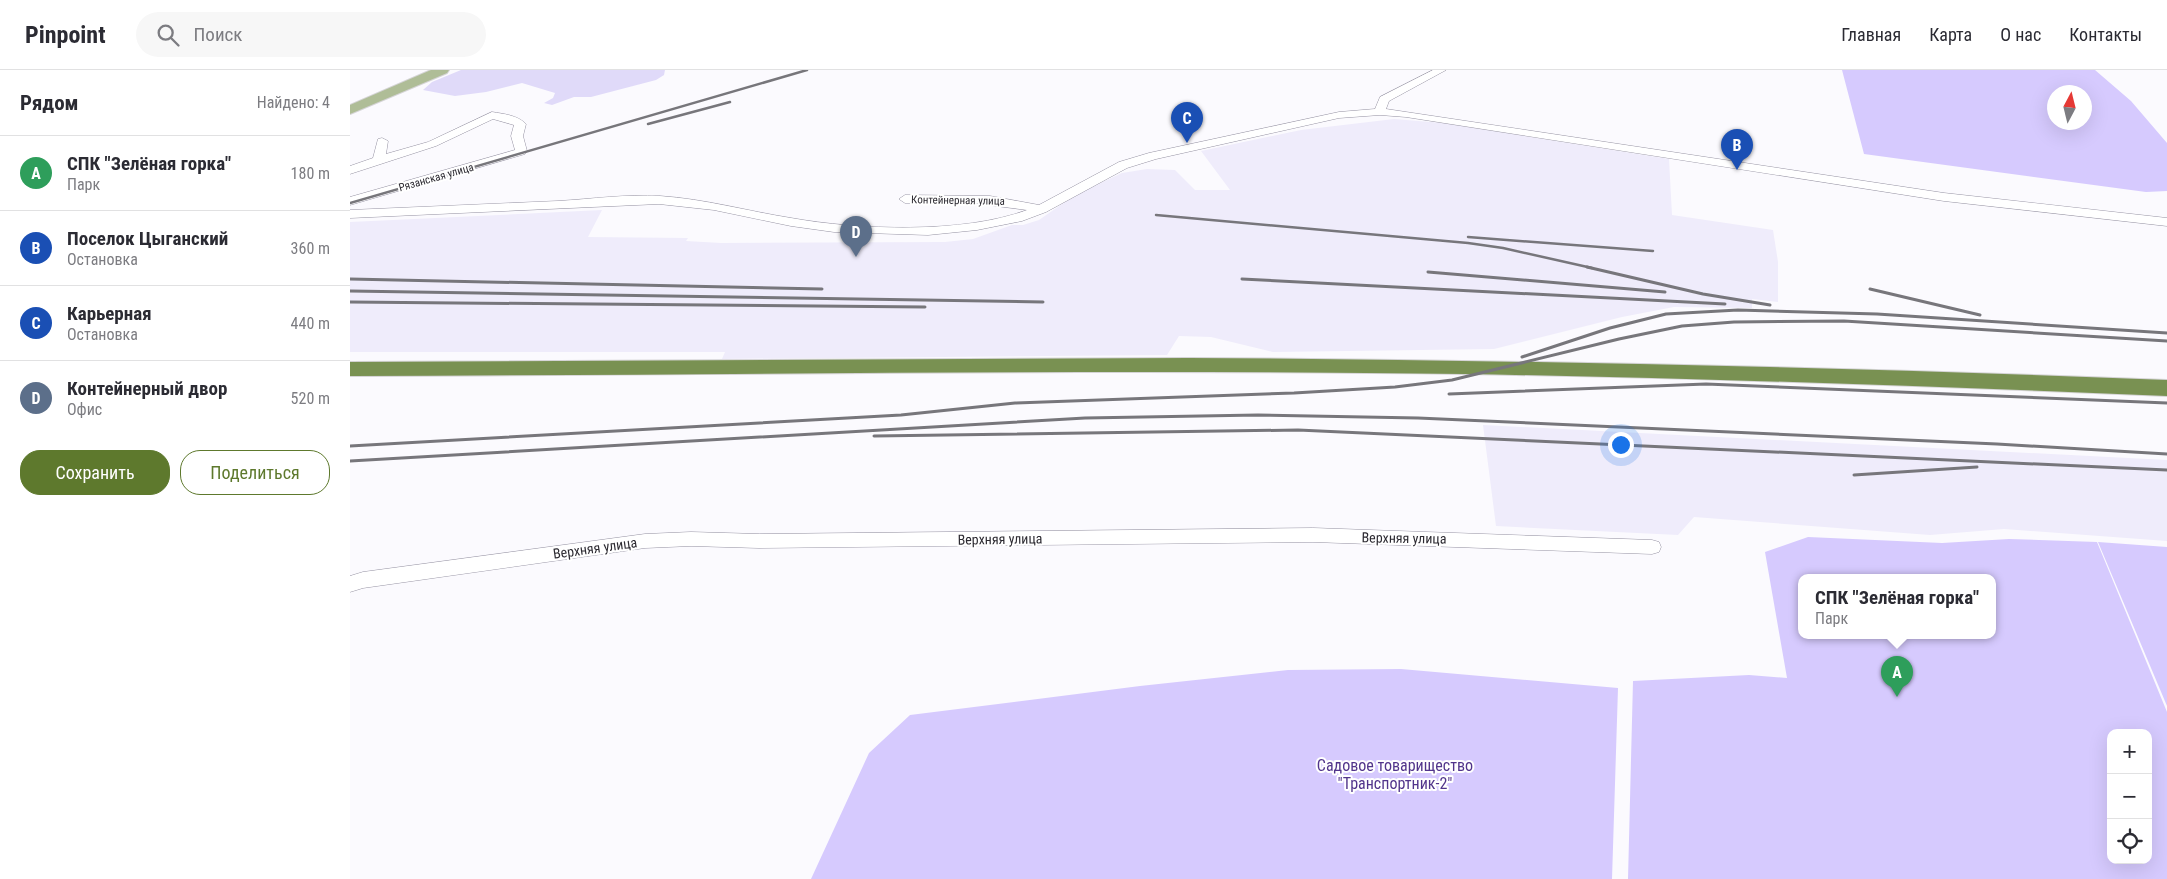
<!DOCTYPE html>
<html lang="ru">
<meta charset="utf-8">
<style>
:root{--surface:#fff;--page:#f7f7f7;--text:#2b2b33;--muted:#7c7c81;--line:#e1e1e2;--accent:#5e792d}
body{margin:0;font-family:"Roboto Condensed",sans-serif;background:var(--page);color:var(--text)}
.controls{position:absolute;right:15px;bottom:15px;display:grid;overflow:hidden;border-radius:10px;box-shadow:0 5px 20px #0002}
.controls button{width:45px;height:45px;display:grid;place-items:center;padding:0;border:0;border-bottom:1px solid var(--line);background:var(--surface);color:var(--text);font:25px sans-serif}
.compass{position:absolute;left:1697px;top:15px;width:45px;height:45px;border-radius:50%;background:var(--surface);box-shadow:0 5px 20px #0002;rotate:7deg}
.you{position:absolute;left:1270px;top:374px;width:18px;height:18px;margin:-12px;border:4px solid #fff;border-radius:50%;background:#1a73e8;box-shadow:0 0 0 8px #1a73e833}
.badge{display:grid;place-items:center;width:32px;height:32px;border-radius:50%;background:var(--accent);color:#fff;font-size:16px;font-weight:700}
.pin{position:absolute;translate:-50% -41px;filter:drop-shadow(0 1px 2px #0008)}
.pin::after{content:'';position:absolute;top:26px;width:18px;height:15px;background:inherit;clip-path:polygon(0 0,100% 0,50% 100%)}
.popup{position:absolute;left:1448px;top:504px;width:198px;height:65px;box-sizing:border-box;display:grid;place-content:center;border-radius:10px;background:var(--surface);filter:drop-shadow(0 1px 4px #0005);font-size:16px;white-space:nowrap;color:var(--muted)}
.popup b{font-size:19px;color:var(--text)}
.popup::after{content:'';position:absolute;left:50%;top:100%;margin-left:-10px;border:10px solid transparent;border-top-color:var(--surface)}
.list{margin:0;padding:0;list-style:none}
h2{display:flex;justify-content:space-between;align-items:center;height:65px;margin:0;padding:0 20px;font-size:21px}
h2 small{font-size:16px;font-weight:400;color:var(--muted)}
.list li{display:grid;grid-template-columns:32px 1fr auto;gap:15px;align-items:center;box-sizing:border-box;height:75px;padding:0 20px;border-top:1px solid var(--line)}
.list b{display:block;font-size:19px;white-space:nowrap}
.list p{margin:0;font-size:16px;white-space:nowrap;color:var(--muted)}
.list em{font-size:16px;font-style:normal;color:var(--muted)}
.actions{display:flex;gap:10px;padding:15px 20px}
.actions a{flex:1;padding:11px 0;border:1px solid var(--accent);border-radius:20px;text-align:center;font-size:18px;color:var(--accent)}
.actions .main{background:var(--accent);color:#fff}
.icon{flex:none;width:28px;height:28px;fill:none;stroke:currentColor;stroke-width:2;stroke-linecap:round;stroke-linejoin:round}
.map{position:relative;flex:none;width:1817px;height:809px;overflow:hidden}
header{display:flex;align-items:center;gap:30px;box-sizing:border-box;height:70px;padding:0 25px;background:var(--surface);border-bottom:1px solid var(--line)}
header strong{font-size:24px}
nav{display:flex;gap:28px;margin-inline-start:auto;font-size:18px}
.search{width:350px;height:45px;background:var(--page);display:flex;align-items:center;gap:12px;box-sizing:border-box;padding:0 18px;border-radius:28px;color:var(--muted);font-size:19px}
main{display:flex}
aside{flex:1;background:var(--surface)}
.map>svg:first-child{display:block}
.built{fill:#efecfb}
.green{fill:#d6cafe;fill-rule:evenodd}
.water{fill:#e0daf9}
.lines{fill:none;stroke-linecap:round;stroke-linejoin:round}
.minor-casing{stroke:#9592a2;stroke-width:1}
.major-casing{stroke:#d5d4d6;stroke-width:2}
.highway-casing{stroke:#d5d4d6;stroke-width:2}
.minor{fill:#fff;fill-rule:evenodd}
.major{fill:#afbd97;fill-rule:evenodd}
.highway{fill:#799152;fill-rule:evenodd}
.rail-far1{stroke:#77767b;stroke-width:2.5}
.rail{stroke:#77767b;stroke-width:3}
.labels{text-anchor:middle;stroke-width:4;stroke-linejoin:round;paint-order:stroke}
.far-street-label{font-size:11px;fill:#2c2a31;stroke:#fff}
.street-label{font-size:14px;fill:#2c2a31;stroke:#fff}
.near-park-label{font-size:16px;fill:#51348b;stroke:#fff}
</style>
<header>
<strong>Pinpoint</strong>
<div class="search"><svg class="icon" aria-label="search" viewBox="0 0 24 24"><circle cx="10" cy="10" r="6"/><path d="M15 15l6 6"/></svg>Поиск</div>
<nav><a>Главная</a><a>Карта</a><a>О нас</a><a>Контакты</a></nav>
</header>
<main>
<aside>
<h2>Рядом<small>Найдено: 4</small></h2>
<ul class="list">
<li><span class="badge" style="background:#2e9e5b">A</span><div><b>СПК &quot;Зелёная горка&quot;</b><p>Парк</p></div><em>180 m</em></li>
<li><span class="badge" style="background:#1a4fb4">B</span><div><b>Поселок Цыганский</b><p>Остановка</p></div><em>360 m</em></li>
<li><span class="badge" style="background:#1a4fb4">C</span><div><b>Карьерная</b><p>Остановка</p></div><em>440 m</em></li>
<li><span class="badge" style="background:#5c6f8a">D</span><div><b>Контейнерный двор</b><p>Офис</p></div><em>520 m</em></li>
</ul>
<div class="actions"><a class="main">Сохранить</a><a>Поделиться</a></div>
</aside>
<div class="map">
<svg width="1817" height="809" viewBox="0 0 1817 809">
<rect width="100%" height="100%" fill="#fbfafe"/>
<path class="built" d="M1044 49 1093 53 1319 89 1322 145 1423 160 1428 192V232L1402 229V238L1324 237 1272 247 1144 279 923 282 861 267 829 266 817 285 372 289 375 282H0V152L252 140 238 167 338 168 336 171 371 173 595 172 623 169 662 155H673L689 150 725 125 772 103 797 99 825 100 845 120H880L851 81 951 60Z
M1133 355 1817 390V471L1654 459 1580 465 1344 447 1328 465 1146 456Z"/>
<path class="green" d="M1492 0H1745L1781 31 1817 73V121L1796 122 1514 84ZM1734 22V52H1704V22Z
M1458 467 1592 473 1659 469 1747 472 1817 642V809H1278L1283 611 1399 605 1437 608 1415 482ZM1642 508V566H1452V508ZM1761 663H1798V790H1761Z
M1748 472 1817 477V636Z
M1051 599 1268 618 1262 809H461L519 683 560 645 790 616 938 600Z"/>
<path class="water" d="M111 0H315L314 5 306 10 241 27H224L202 35 194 33 203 28 205 23 172 13 136 22 105 26 73 20 82 12Z"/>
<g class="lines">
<g class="minor-casing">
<path id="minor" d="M1083 0H1096L1039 31 1036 39 1594 123 1817 148V156L1594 131 1056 47 1030 45 989 48 806 89 777 98 696 142 672 151 627 160 578 165 484 162 441 156 364 140 309 134 0 148V140C69 137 139 134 208 131 242 129 277 124 310 126 355 129 397 141 441 148 508 160 613 164 677 140L623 133H555L549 129 555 125 640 126 689 135 769 92 799 83 989 42 1025 39 1030 27Z
M142 42C154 44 167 45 176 54L173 66 177 81 175 84 0 135V127L165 80 161 66 164 55 143 49 86 76 0 104V96L23 88 28 69 32 68 38 71 36 84 78 72Z
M963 458 1302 470 1309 472 1311 477 1309 482 1302 484 963 472 409 478 341 476 295 478 13 518 0 522V506L13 502 295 464 341 462 409 464Z"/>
</g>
<g class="major-casing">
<path id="major" d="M81 0H99L97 3 0 44V35Z"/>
</g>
<g class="highway-casing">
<path id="highway" d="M839 288C1165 290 1491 297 1817 310V326C1583 316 1348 308 1114 304 743 299 371 305 0 306V292Z"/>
</g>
<use href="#minor" class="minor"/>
<use href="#major" class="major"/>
<use href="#highway" class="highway"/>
<path class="rail-far1" d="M298 54 380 32
M0 133 457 0
M806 145 1118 173 1153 178 1242 198
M1118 167 1303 181"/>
<path class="rail" d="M1237 197 1353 224 1420 235
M1078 202 1315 222
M0 209 472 219
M892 209 1375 234
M1520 219 1630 245
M0 221 693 232
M0 232 575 237
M1172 287 1260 258 1316 244 1388 240 1527 244 1817 263
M1099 324 1356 314 1817 333
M524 366 948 360 1817 400
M0 376 551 345 665 333 944 323 1045 317 1102 310 1269 269 1332 256 1384 252 1494 251 1817 271
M0 391 735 348 908 345 1068 348 1647 374 1817 384
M1504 405 1627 397"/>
</g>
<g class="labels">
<g class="far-street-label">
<text transform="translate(86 107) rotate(-16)" y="4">Рязанская улица</text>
<text transform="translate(608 130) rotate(1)" y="4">Контейнерная улица</text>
</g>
<g class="street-label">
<text transform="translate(1054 468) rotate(1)" y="5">Верхняя улица</text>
<text transform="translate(650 469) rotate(-1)" y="5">Верхняя улица</text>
<text transform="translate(245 478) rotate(-8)" y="5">Верхняя улица</text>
</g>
<g class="near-park-label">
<text x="1045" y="701">Садовое товарищество<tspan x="1045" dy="18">"Транспортник-2"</tspan></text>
</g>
</g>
</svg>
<div class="controls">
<button>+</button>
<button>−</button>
<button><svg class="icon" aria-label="locate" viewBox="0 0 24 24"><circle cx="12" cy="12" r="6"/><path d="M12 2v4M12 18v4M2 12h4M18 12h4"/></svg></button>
</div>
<svg class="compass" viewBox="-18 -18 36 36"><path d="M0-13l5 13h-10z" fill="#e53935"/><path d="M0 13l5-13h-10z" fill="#7c7c81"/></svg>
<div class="you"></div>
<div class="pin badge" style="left:1547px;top:627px;background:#2e9e5b">A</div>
<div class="popup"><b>СПК &quot;Зелёная горка&quot;</b>Парк</div>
<div class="pin badge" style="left:1387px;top:100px;background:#1a4fb4">B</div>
<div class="pin badge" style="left:837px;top:73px;background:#1a4fb4">C</div>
<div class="pin badge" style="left:506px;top:187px;background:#5c6f8a">D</div>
</div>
</main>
